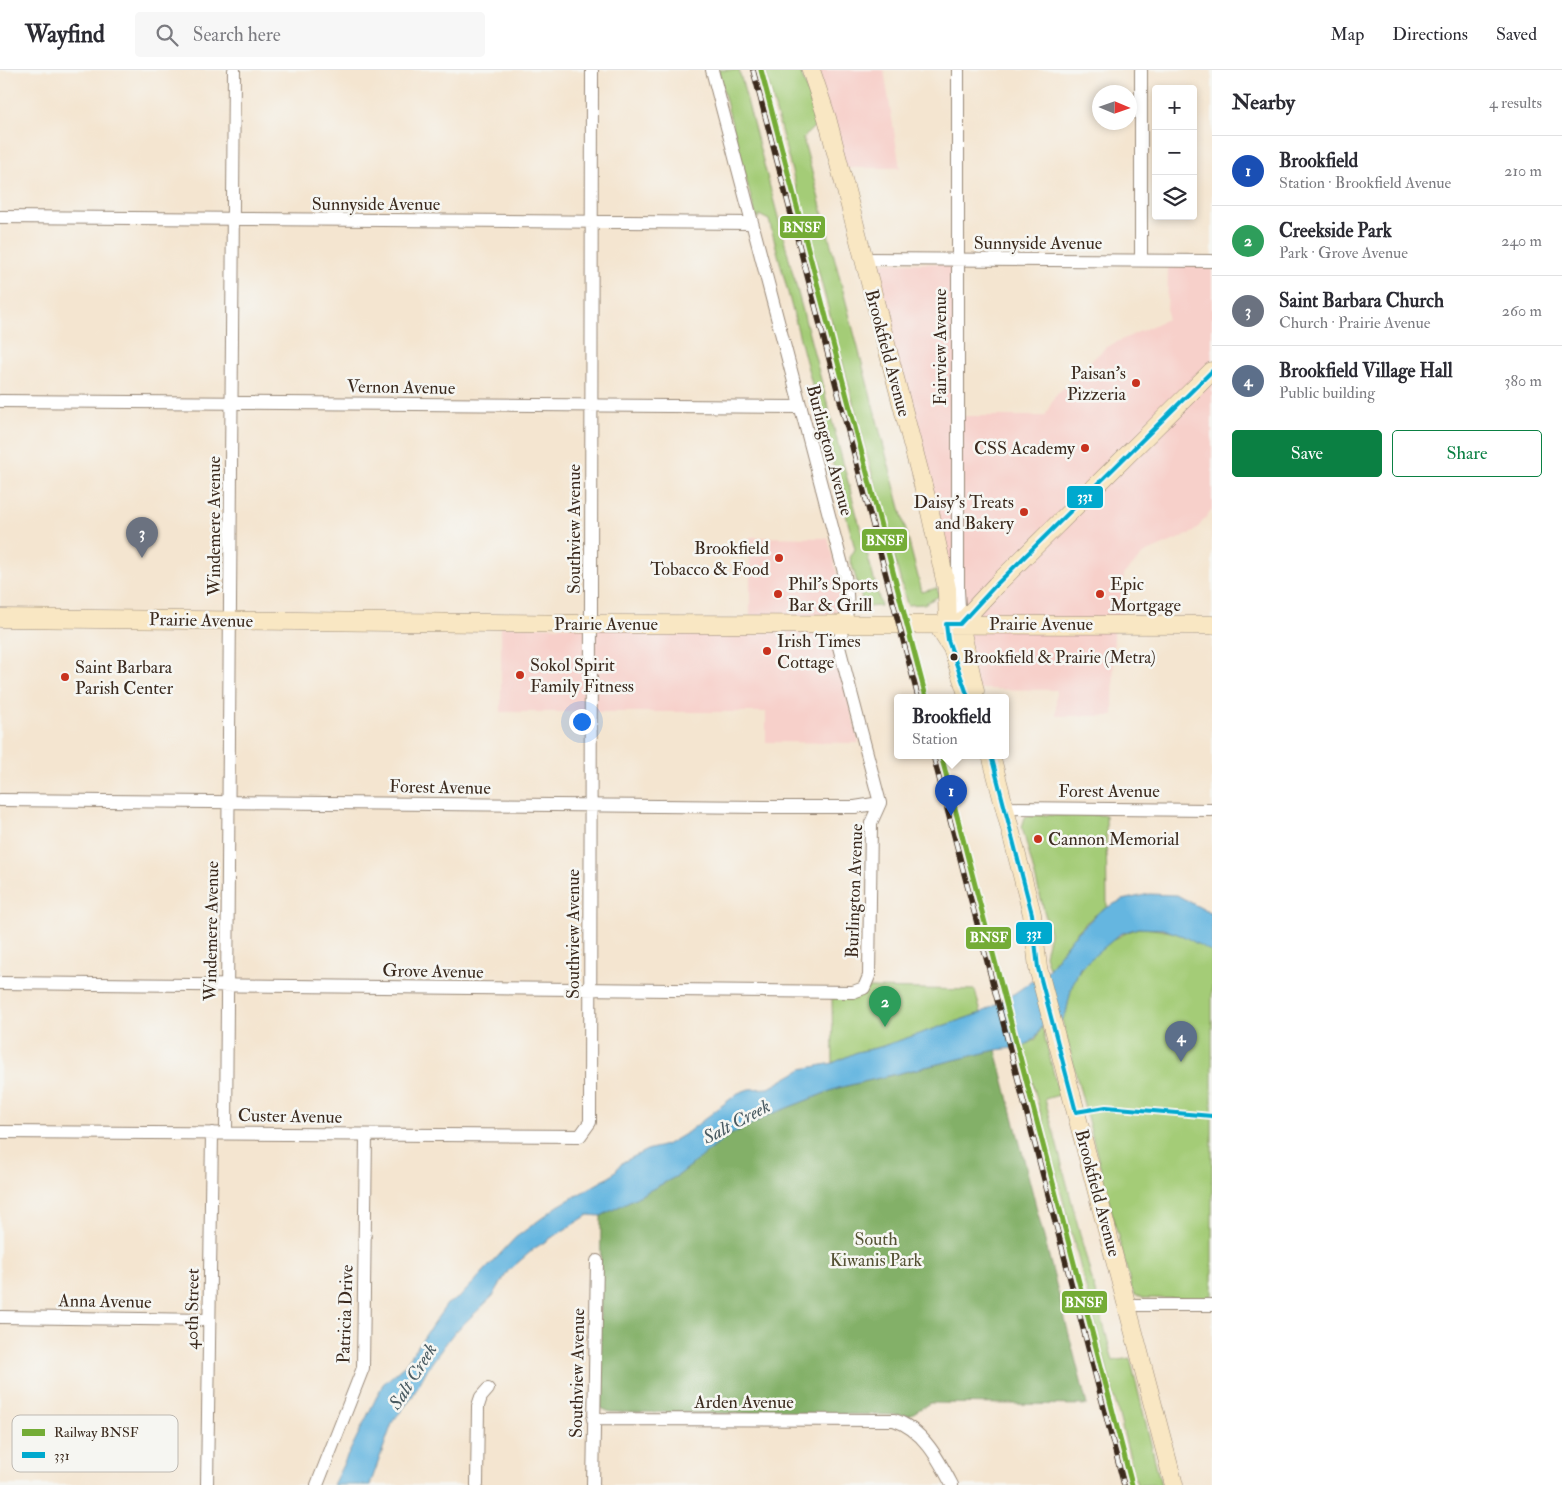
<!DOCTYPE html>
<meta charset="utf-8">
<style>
:root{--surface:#fff;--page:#f7f7f7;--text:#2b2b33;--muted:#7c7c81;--line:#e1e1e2;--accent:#0b8043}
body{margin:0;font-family:"IM FELL Double Pica",serif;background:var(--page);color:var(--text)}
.controls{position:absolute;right:15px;top:15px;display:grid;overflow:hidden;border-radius:5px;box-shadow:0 2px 8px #0003}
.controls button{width:45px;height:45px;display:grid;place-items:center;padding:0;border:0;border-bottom:1px solid var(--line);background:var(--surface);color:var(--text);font:25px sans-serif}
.compass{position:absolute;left:1092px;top:15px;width:45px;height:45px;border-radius:50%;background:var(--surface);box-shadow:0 2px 8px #0003;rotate:92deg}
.you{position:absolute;left:581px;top:651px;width:18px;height:18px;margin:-12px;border:4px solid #fff;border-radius:50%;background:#1a73e8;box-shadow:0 0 0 8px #1a73e833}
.badge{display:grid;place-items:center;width:32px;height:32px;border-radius:50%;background:var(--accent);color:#fff;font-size:16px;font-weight:700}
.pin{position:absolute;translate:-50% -41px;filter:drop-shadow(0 1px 2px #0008)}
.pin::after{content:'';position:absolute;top:26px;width:18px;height:15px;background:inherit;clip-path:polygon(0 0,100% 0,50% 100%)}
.popup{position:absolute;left:894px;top:624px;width:115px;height:65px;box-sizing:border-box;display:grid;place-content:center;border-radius:5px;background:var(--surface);filter:drop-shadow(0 1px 4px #0005);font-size:16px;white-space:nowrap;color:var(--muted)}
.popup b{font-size:19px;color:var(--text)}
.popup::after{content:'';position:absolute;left:50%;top:100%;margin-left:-10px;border:10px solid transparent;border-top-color:var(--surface)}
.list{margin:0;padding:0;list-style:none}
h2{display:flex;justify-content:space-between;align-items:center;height:65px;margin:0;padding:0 20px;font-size:21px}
h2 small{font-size:16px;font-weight:400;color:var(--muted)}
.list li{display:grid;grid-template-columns:32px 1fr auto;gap:15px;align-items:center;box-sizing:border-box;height:70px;padding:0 20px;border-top:1px solid var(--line)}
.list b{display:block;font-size:19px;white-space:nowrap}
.list p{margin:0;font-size:16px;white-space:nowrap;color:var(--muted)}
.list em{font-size:16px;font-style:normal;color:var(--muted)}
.actions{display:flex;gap:10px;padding:15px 20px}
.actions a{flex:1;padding:11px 0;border:1px solid var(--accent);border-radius:5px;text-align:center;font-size:18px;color:var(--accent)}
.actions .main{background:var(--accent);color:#fff}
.icon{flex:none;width:28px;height:28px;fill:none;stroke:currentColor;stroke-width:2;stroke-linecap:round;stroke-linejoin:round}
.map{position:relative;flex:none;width:1212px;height:1415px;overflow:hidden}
header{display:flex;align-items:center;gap:30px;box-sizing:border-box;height:70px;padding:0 25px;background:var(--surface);border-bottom:1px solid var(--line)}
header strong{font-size:24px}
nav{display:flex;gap:28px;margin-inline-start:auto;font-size:18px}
.search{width:350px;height:45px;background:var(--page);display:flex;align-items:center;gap:12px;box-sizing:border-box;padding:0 18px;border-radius:5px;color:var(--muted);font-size:19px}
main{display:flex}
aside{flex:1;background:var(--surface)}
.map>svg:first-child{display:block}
.built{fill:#f7d0ca}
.green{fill:#a4cc77;stroke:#707b4a}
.forest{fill:#83b068;stroke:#5f6d43}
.water{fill:#65b6e0;stroke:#50707f}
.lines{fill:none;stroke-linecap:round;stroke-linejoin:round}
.street-casing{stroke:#988877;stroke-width:14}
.secondary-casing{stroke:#988877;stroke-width:19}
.street{stroke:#fff;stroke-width:12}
.secondary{stroke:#f9e7c3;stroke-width:18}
.rail-casing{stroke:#3b2a1e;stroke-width:5.5}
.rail{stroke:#f6f6f2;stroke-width:4;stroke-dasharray:11;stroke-linecap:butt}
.bus-1-casing{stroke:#f6f6f2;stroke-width:8}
.bus-1{stroke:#00a9ce;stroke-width:4}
.rail-1-casing{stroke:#f6f6f2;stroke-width:9}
.rail-1{stroke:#74ac36;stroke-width:5}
.poi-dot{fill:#c8321e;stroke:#f6f6f2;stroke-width:2}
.bus-dot{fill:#3b2a1e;stroke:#f6f6f2;stroke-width:2}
.labels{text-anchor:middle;stroke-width:5;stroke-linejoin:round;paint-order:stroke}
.bus-label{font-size:17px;fill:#3b2a1e;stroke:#f6f6f2;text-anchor:start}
.street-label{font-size:18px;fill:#3b2a1e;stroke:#f6f6f2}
.poi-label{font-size:18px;fill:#3b2a1e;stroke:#f6f6f2;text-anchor:start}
.park-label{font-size:18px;fill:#555234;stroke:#f6f6f2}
.water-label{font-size:19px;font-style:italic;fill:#4a5b62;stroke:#f6f6f2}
.key{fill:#f6f6f2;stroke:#beb9b2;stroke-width:1}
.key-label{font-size:14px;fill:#3b2a1e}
.line-badge{stroke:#f6f6f2;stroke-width:2}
.badge-label{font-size:14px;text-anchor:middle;font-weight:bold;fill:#fff}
</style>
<header>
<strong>Wayfind</strong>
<div class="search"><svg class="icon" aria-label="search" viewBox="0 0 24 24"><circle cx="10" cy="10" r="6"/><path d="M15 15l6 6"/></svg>Search here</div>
<nav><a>Map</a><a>Directions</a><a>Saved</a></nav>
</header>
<main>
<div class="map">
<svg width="1212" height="1415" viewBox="0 0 1212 1415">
<rect width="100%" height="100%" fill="#f6f6f2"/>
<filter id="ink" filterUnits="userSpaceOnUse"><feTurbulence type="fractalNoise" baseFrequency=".02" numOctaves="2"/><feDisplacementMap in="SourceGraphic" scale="10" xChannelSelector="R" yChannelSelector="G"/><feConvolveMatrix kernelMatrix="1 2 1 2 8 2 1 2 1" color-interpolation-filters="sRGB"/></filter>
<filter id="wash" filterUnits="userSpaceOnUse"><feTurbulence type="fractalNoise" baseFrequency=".0096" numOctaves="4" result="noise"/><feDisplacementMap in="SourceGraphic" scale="20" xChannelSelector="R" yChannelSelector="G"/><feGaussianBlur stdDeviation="1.12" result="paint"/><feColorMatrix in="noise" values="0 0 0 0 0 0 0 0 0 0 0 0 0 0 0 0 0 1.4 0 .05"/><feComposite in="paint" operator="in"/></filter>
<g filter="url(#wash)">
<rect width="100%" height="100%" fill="#f4e5d0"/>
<path class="built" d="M813 0H884L900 98H838Z
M863 192 959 194 961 346H1045L1055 326 1106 277 1167 249 1168 193H1212V440L1194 462 1145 483 1124 504 1122 559H1114L1113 646H1056V620L977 619Z
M750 467 828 468 845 535 837 547 750 545Z
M501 556 832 559 859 673 766 672V642H501Z"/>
<path class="green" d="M718 0H739L881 536 867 537 863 533 850 488 855 479 769 150 759 145 758 149 756 147Z
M765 0H800L817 51 815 52 816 55 803 68 922 522 937 518 939 526 924 534 907 535Z
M1031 745H1106L1107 838C1082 850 1065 878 1049 898L1045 885 1050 863 1022 757 1025 747Z
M1138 858C1163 859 1193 864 1212 882V1229L1143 1228 1135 1225 1132 1220 1062 950C1069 940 1068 928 1072 916 1081 888 1111 868 1138 858Z
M870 918 975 920 981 943 880 977 857 982 833 993 832 926Z
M1042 956 1059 1025 1045 1029 1113 1291 1130 1288 1161 1415H1137L1023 976 1036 969Z"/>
<path class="forest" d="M996 980 1087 1335 930 1333 910 1345 610 1342 601 1338 599 1333 601 1146 679 1105 728 1066 769 1045 838 1018Z"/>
<path class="water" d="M1149 824 1177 825 1212 844V882L1183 866 1163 859 1138 858 1120 864 1080 898 1072 916 1066 943 1062 950 1042 956C1032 979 1018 977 996 980L838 1018 769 1045 728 1066 679 1105 601 1146 588 1145 535 1178 508 1201 493 1226 452 1265 428 1298 411 1329 393 1351 370 1415H333L383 1314 404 1296 447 1234 460 1227 515 1168 558 1136 611 1106 623 1092 647 1080 666 1075 688 1062 738 1023 749 1019 769 1018 802 999 833 993 857 982 880 977 981 943 1015 923 1049 899 1072 868 1100 841 1122 830Z"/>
</g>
<g filter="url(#ink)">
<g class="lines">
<g class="street-casing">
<path id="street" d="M958 0V520L960 554
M0 147 751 153
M864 189 1212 191
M1141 190V0
M0 331 801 337
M0 730 764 737H855L880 733
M1005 738 1212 740
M0 913 853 922 864 918 869 906 871 753 880 733 838 573C849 547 849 533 845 506L712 0
M0 1062 580 1066 590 1052 592 0
M226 1063 234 0
M1128 1235H1212
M0 1247 209 1250
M593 1349 894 1350C923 1359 939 1390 952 1415
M207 1415 212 1063
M317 1415 363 1298 366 1065
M477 1415 478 1336 481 1327 488 1319
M593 1415 597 1191"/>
</g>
<g class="secondary-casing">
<path id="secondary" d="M811 0 827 48 930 442 947 519 948 570
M0 548 591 554 1212 555
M960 554 996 515 1212 301
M960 554 975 621
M941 561 952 578 968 627
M991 685 1032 844 1038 898 1174 1415"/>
</g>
<use href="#street" class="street"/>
<use href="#secondary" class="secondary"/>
<g class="rail-casing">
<path id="rail" d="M753 0 918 627
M933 685 1124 1415"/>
</g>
<use href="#rail" class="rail"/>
<g class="bus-1-casing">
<path id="bus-1" d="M960 554 996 515 1212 301
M960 554H946L948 570 968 627
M991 685 1032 844 1038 898 1076 1042
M1076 1042 1106 1037 1212 1046"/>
</g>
<use href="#bus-1" class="bus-1"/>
<g class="rail-1-casing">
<path id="rail-1" d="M761 0 926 627
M941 685 1132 1415"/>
</g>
<use href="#rail-1" class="rail-1"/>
</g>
</g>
<g class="poi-dot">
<circle cx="1136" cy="313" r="5"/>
<circle cx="1085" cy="378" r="5"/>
<circle cx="1024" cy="442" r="5"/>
<circle cx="779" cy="488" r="5"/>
<circle cx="778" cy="524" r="5"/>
<circle cx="1100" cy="524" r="5"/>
<circle cx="767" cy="581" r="5"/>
<circle cx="520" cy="605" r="5"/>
<circle cx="65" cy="607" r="5"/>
<circle cx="1038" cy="769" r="5"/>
</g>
<circle class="bus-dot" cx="954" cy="587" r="4.5"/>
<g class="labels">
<g class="bus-label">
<text x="963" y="593">Brookfield &amp; Prairie (Metra)</text>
</g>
<g class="street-label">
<text x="376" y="140">Sunnyside Avenue</text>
<text x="1038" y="179">Sunnyside Avenue</text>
<text transform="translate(940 277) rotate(-90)" y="6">Fairview Avenue</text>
<text transform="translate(888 283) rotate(75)" y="6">Brookfield Avenue</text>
<text transform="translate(401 317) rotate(1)" y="6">Vernon Avenue</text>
<text transform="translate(830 380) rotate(75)" y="6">Burlington Avenue</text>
<text transform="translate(214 456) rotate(-90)" y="6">Windemere Avenue</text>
<text transform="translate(574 459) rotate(-90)" y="6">Southview Avenue</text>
<text transform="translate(201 550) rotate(1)" y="6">Prairie Avenue</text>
<text x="606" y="560">Prairie Avenue</text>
<text x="1041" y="560">Prairie Avenue</text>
<text transform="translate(440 717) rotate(1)" y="6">Forest Avenue</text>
<text x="1109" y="727">Forest Avenue</text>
<text transform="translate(854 821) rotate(-88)" y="6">Burlington Avenue</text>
<text transform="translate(211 861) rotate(-89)" y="6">Windemere Avenue</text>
<text transform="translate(573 864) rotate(-90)" y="6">Southview Avenue</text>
<text transform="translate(433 901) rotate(1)" y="6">Grove Avenue</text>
<text transform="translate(290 1046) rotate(1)" y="6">Custer Avenue</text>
<text transform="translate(1098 1123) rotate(75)" y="6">Brookfield Avenue</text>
<text transform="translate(105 1231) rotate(1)" y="6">Anna Avenue</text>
<text transform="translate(192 1239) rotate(-89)" y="6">40th Street</text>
<text transform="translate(345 1244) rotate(-88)" y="6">Patricia Drive</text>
<text transform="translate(577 1303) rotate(-89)" y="6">Southview Avenue</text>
<text x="744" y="1338">Arden Avenue</text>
</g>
<g class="poi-label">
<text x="1126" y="309" text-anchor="end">Paisan's<tspan x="1126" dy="21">Pizzeria</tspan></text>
<text x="1075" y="384" text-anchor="end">CSS Academy</text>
<text x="1014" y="438" text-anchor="end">Daisy's Treats<tspan x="1014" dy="21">and Bakery</tspan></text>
<text x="769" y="484" text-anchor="end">Brookfield<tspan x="769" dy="21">Tobacco &amp; Food</tspan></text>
<text x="788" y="520">Phil's Sports<tspan x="788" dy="21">Bar &amp; Grill</tspan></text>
<text x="1110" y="520">Epic<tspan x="1110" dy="21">Mortgage</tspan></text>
<text x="777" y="577">Irish Times<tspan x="777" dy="21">Cottage</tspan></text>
<text x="530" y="601">Sokol Spirit<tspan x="530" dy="21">Family Fitness</tspan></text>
<text x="75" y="603">Saint Barbara<tspan x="75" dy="21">Parish Center</tspan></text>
<text x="1048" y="775">Cannon Memorial</text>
</g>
<g class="park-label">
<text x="876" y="1175">South<tspan x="876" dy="21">Kiwanis Park</tspan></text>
</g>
<g class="water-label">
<text transform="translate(736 1051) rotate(-28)" y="7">Salt Creek</text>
<text transform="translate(412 1306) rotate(-58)" y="7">Salt Creek</text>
</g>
</g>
<rect x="12" y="1345" width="166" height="57" rx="8" class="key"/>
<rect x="22" y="1359" width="23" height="7" fill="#74ac36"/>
<rect x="22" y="1382" width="23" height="6" fill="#00a9ce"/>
<g class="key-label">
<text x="54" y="1367">Railway BNSF</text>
<text x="54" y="1390">331</text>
</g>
<g class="line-badge">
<rect x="779" y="145" width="47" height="24" rx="5" fill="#74ac36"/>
<rect x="1066" y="415" width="38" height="24" rx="5" fill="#00a9ce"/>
<rect x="861" y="458" width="47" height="24" rx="5" fill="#74ac36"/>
<rect x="1015" y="851" width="38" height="24" rx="5" fill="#00a9ce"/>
<rect x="965" y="856" width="47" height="24" rx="5" fill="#74ac36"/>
<rect x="1061" y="1220" width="47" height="24" rx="5" fill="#74ac36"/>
</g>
<g class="badge-label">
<text x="802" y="162">BNSF</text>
<text x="1085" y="431">331</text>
<text x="885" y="475">BNSF</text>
<text x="1034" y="868">331</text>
<text x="989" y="872">BNSF</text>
<text x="1084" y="1237">BNSF</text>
</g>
</svg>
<div class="controls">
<button>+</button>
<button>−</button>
<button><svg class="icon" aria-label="layers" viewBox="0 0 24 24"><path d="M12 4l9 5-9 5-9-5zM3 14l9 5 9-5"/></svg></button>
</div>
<svg class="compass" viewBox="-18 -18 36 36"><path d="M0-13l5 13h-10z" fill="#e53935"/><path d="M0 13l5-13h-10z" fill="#7c7c81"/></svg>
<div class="you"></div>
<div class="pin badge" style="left:951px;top:746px;background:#1a4fb4">1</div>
<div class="popup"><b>Brookfield</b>Station</div>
<div class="pin badge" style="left:885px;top:957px;background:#2e9e5b">2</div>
<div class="pin badge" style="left:142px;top:488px;background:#6b7280">3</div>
<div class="pin badge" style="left:1181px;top:992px;background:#5c6f8a">4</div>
</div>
<aside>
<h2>Nearby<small>4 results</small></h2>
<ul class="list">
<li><span class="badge" style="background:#1a4fb4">1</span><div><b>Brookfield</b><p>Station · Brookfield Avenue</p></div><em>210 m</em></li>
<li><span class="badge" style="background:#2e9e5b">2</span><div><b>Creekside Park</b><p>Park · Grove Avenue</p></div><em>240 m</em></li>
<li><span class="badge" style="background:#6b7280">3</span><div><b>Saint Barbara Church</b><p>Church · Prairie Avenue</p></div><em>260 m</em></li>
<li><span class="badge" style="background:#5c6f8a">4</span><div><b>Brookfield Village Hall</b><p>Public building</p></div><em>380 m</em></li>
</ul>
<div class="actions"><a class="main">Save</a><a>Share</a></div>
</aside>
</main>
